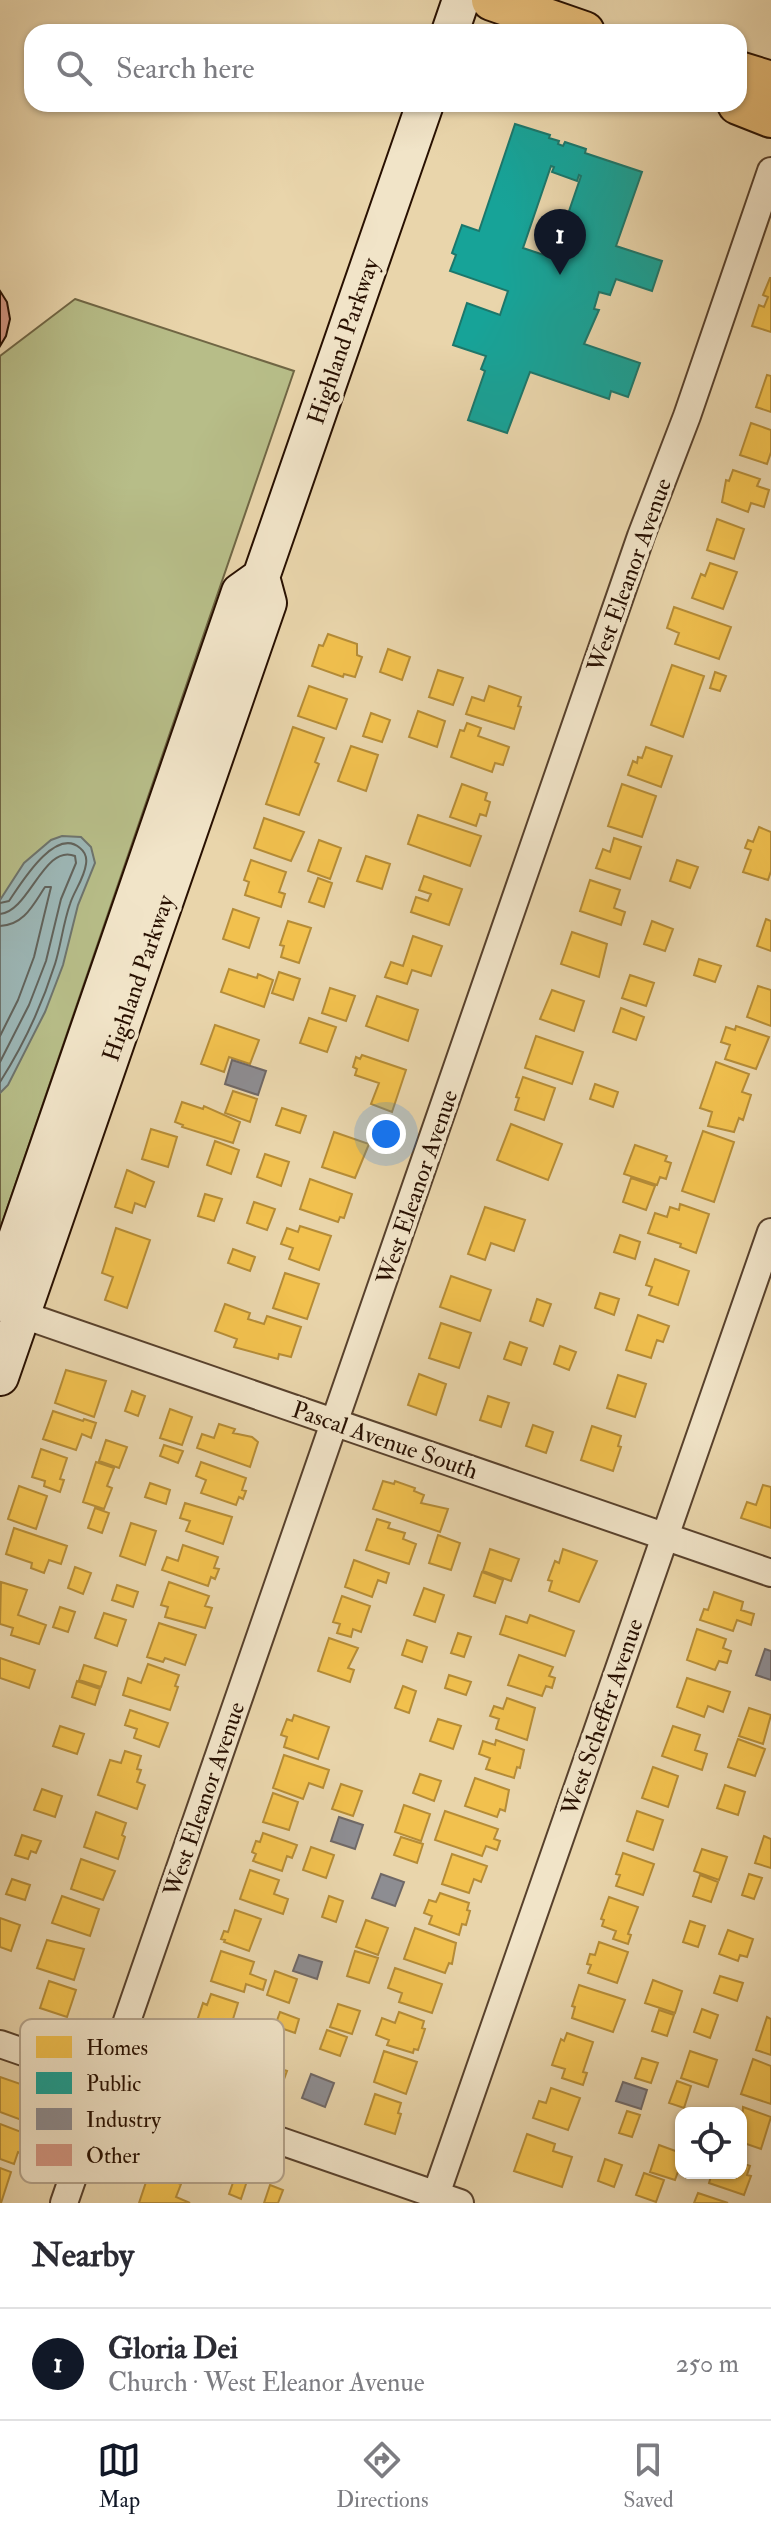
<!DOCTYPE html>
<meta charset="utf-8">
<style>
:root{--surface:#fff;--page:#f7f7f7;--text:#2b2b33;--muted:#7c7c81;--line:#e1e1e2;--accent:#111827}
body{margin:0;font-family:"IM FELL Double Pica",serif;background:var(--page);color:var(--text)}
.controls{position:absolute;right:24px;bottom:24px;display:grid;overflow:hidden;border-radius:16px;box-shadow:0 2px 6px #0004}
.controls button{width:72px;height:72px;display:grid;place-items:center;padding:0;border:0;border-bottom:2px solid var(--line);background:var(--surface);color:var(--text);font:40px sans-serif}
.you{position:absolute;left:386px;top:1134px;width:28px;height:28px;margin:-20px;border:6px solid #fff;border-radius:50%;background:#1a73e8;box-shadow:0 0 0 12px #1a73e833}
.badge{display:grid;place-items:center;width:52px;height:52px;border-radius:50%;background:var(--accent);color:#fff;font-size:26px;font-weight:700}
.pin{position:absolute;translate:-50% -66px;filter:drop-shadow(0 2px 4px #0008)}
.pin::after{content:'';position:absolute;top:42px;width:28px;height:24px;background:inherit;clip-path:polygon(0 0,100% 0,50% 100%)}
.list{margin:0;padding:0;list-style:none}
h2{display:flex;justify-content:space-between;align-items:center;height:104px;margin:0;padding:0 32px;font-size:34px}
h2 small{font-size:26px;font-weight:400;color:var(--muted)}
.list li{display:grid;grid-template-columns:52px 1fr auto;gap:24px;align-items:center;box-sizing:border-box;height:112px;padding:0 32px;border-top:2px solid var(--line)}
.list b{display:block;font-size:30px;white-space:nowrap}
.list p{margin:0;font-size:26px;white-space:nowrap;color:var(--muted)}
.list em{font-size:26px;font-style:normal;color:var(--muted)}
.icon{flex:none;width:44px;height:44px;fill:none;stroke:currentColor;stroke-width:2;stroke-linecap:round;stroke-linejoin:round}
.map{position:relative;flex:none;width:771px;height:2203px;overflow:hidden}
.search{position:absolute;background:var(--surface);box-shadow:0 2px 6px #0004;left:24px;right:24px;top:24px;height:88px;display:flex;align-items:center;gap:20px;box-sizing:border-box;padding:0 28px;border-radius:24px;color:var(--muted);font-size:30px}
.sheet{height:216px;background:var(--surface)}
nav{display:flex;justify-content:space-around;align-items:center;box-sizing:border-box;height:112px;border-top:2px solid var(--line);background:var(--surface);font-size:22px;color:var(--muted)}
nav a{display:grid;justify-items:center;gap:4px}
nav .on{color:var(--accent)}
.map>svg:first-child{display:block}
.green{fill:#b7bd88;stroke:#706644;stroke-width:2}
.water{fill:#9cb6b5;stroke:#6e746d;stroke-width:2}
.homes{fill:#f2c14e;stroke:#b58c37;stroke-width:2}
.public{fill:#17a398;stroke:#1c776b;stroke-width:2;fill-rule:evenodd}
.industry{fill:#8d8d92;stroke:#6f6866;stroke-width:2}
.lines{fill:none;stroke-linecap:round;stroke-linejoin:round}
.shore{stroke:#62635b;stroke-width:2}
.building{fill:#d39783;stroke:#281001;stroke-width:2}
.street-casing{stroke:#58412c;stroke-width:30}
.secondary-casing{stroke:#281001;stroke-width:40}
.primary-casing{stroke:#281001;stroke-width:44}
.street{stroke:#f1e4c8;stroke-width:26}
.secondary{stroke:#f1e4c8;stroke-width:36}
.primary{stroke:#e4ba76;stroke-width:40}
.labels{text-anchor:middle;stroke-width:8;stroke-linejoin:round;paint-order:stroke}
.street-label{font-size:24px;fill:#281001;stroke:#f1e4c8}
.key{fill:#f1e4c8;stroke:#b5a48c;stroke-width:2}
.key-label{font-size:22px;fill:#281001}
</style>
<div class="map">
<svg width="771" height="2203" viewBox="0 0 771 2203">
<rect width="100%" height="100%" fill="#e9d5ab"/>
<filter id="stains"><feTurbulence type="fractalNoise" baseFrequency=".0025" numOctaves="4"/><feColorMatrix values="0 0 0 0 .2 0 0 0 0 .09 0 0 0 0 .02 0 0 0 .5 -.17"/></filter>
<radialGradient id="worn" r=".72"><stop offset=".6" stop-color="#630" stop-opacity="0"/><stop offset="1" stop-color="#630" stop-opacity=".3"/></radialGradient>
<path class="green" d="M75 299 294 371 0 1229V356Z"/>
<path class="water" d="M62 836 81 837 91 847 95 863 78 905 63 965 45 1012 8 1085 0 1093V900L24 863 51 840Z"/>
<path class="homes" d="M770 278H771V332L752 326 759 305 764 307 768 297 763 295Z
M767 375 771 376V412L756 407Z
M751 423 771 430V452L767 464 740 455Z
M733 470 760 479 757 486 769 490 764 507 751 503 748 512 722 502 726 480 729 481Z
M717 519 744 529 734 559 707 550Z
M710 563 737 572 723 609 692 598 701 574 705 576Z
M674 607 731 627 719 659 675 644 679 633 667 628Z
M328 634 357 644V655L362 657 355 677 344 674 343 677 312 666 319 645 323 646Z
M388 649 410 657 402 680 380 672Z
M672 665 704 676 683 737 651 725Z
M438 670 463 678 453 705 429 697Z
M715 672 726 676 720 691 710 688Z
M309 686 347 699 336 729 298 716Z
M489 686 521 697 518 706 521 707 514 729 466 714 472 697 484 701Z
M418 711 445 721 437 747 409 737Z
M371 713 390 720 382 742 363 736Z
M467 723 481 728 478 736 509 747 503 765 495 763 492 772 451 757 460 730 464 731Z
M293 727 324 738 315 762 319 764 299 815 266 804Z
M351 746 378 755 366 791 338 781Z
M646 747 672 756 661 787 628 775 633 761 637 763 638 757 642 758Z
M462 784 487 793 485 800 490 802 486 816 480 814 476 826 450 817Z
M622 784 656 796 642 837 608 826Z
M418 815 481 836 470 866 408 844Z
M264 818 304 832 291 861 254 848Z
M759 827 771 832V871L768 880 743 872 751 850 745 848 748 840 753 842Z
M614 838 641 847 630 879 596 868 603 849 610 852Z
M319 840 341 848 330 879 308 871Z
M366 856 390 864 382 889 357 881Z
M251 860 286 872 279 892 285 894 281 907 245 895 249 882 244 880Z
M677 860 698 867 690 888 670 881Z
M424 876 462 889 449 925 411 912 416 897 428 901 431 894 419 890Z
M318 878 332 883 324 907 309 902Z
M590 880 620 890 614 908 625 912 621 925 580 911Z
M233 909 259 918 249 948 223 939Z
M766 919 771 921V951L757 946Z
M288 921 311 928 299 963 281 957 284 946 280 945Z
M652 921 673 929 665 951 644 944Z
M572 932 607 944 599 977 561 964Z
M413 936 442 946 431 976 412 970 407 984 385 977 391 962 403 966Z
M699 959 721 966 715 982 694 975Z
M229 969 257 978 258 974 273 980 264 1007 221 992Z
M279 972 300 979 293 1000 272 993Z
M630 975 654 983 646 1006 622 998Z
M758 986 771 990V1026L747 1017Z
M330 988 355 996 346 1021 322 1013Z
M552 990 584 1001 574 1031 540 1019Z
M377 996 418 1010 408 1041 366 1026Z
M621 1008 644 1017 636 1040 613 1032Z
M309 1018 336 1027 327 1052 300 1043Z
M215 1025 259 1040 250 1064 229 1057 224 1072 201 1064Z
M736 1026 769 1037 756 1069 725 1059 730 1045 721 1042 726 1027 735 1030Z
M536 1036 583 1052 572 1084 525 1068Z
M362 1055 406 1070 392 1112 371 1104 379 1083 355 1075 357 1069 353 1067 356 1057 360 1059Z
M716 1062 749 1074 742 1092 751 1095 743 1120 739 1118 734 1132 708 1126 712 1112 700 1108Z
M523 1077 555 1088 544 1120 515 1110 519 1098 516 1097Z
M595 1084 618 1092 613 1107 590 1099Z
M233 1091 257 1099 250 1122 225 1113Z
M182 1102 203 1109 204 1106 240 1122 233 1143 182 1127 183 1125 175 1122Z
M282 1108 306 1116 300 1133 276 1125Z
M511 1124 562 1144 548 1180 497 1160Z
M151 1129 177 1137 168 1167 142 1159Z
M703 1131 734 1142 714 1202 682 1191Z
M334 1132 369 1144 355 1178 322 1167Z
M215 1141 239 1150 231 1174 207 1165Z
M635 1145 667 1156 665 1161 671 1163 666 1179 660 1177 657 1185 624 1174Z
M265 1154 289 1162 281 1186 257 1177Z
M127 1170 154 1182 145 1207 135 1203 132 1213 115 1207Z
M631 1178 655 1186 646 1210 623 1202Z
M310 1179 352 1194 344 1218 340 1217 338 1222 300 1209Z
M205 1194 222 1199 214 1221 198 1216Z
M254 1202 275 1209 267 1230 247 1223Z
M680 1204 709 1214 696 1253 680 1247 681 1244 648 1233 655 1213 667 1217 670 1207 679 1210Z
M485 1207 525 1220 514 1251 491 1243 485 1260 468 1254Z
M300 1226 331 1236 319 1270 289 1259 293 1248 281 1244 287 1228 298 1232Z
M116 1228 150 1240 127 1308 105 1300 113 1277 102 1273Z
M620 1235 640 1242 635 1259 614 1252Z
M233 1249 255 1257 250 1271 228 1263Z
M655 1259 689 1271 678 1305 649 1295 652 1287 646 1285Z
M285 1273 319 1284 307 1319 273 1308Z
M451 1276 491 1290 480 1321 440 1307Z
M600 1293 619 1299 614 1315 595 1308Z
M537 1299 551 1304 543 1326 530 1321Z
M225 1304 250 1313 248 1319 264 1324 267 1316 301 1327 291 1357 279 1354 278 1359 234 1347 237 1339 215 1331Z
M638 1315 669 1326 663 1342 657 1340 651 1358 626 1350Z
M441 1323 471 1333 459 1368 429 1358Z
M510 1342 527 1348 521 1365 504 1359Z
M560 1346 576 1352 569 1370 554 1364Z
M66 1370 106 1381 94 1417 55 1403Z
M419 1374 446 1384 436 1415 408 1405Z
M618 1375 646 1384 635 1417 607 1408Z
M132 1391 145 1396 138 1416 125 1411Z
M488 1396 509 1403 501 1427 480 1420Z
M170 1409 192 1417 182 1445 160 1438Z
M53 1411 83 1421 84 1419 96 1423 91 1438 82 1434 76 1450 43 1439Z
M219 1424 235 1429 233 1433 252 1437 258 1442 250 1467 197 1448 202 1434 214 1438Z
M533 1425 553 1432 546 1453 526 1446Z
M592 1426 621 1436 618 1446 621 1447 613 1471 581 1460Z
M106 1440 127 1447 119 1468 99 1461Z
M164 1445 183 1451 178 1463 160 1456Z
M41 1449 67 1458 60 1479 64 1480 60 1492 44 1486 45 1481 32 1477Z
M96 1462 114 1468 107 1486 112 1488 104 1509 83 1502Z
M201 1462 246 1478 242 1490 246 1491 243 1499 239 1497 236 1505 201 1493 206 1480 196 1476Z
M383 1481 394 1484 395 1481 415 1488 414 1491 424 1495 421 1503 448 1509 440 1532 373 1509Z
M150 1483 170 1490 166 1504 145 1497Z
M763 1485 771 1487V1528L741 1518 747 1502 756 1505Z
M19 1486 47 1496 36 1529 8 1519Z
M185 1503 232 1517 223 1544 186 1531 190 1521 180 1518Z
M95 1508 109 1513 102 1533 88 1528Z
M377 1519 390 1523 388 1528 405 1533 403 1539 416 1544 409 1564 366 1550Z
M131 1523 156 1531 145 1565 120 1556Z
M14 1528 67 1546 61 1564 49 1560 44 1573 31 1568 32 1563 6 1554Z
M438 1535 460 1543 451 1570 429 1563Z
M183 1545 218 1557 214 1568 219 1569 215 1579 211 1577 208 1586 162 1570 167 1557 178 1561Z
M490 1549 519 1559 511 1581 483 1571Z
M563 1549 597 1561 579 1602 549 1591 552 1581 548 1580 555 1561 559 1563Z
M354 1560 389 1573 386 1583 378 1580 372 1597 345 1587Z
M75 1567 91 1573 83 1594 68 1588Z
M482 1572 503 1580 495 1603 474 1596Z
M1 1582 27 1590 18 1615 46 1625 39 1644 11 1635 13 1628 0 1624Z
M169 1582 209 1596 205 1606 212 1608 205 1628 165 1617 168 1607 161 1605Z
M117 1585 138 1592 133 1607 112 1600Z
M424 1588 444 1595 435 1622 414 1615Z
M714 1592 743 1602 741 1610 754 1614 751 1625 737 1620 733 1631 700 1620 704 1609 708 1610Z
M342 1596 370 1606 361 1632 353 1629 351 1637 337 1633 340 1624 333 1622Z
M60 1607 75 1612 68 1632 53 1627Z
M104 1613 126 1620 117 1646 95 1638Z
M530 1615 574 1631 565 1656 500 1634 506 1616 527 1623Z
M159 1623 196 1635 185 1665 165 1658 163 1662 147 1657Z
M697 1629 726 1639 723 1648 731 1651 727 1663 719 1661 715 1670 687 1660Z
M458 1633 471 1637 464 1657 451 1653Z
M329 1638 358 1648 348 1668 354 1670 350 1682 318 1671Z
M407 1640 427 1647 422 1662 402 1655Z
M519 1655 553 1667 549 1676 555 1678 552 1688 546 1686 542 1696 508 1685Z
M0 1658 35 1670 29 1688 0 1678Z
M148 1664 179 1675 175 1686 178 1687 170 1710 123 1695 128 1678 141 1683Z
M84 1665 106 1672 101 1687 79 1680Z
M449 1675 471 1682 466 1695 445 1688Z
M687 1678 730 1692 723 1712 708 1706 704 1717 677 1707Z
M77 1681 100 1689 95 1705 72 1697Z
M403 1686 416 1691 409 1713 395 1708Z
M507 1698 535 1708 527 1740 496 1729 499 1719 490 1716 494 1706 503 1709Z
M749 1708 771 1715 763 1744 739 1736Z
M130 1710 168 1723 159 1747 134 1738 137 1729 125 1725Z
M294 1715 329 1727 318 1759 284 1747 287 1737 281 1735 287 1719 292 1721Z
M438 1719 461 1726 453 1749 430 1741Z
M60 1726 84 1734 77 1754 53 1746Z
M673 1726 700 1735 695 1750 707 1754 702 1770 662 1756Z
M738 1739 765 1749 755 1776 728 1767Z
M496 1740 524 1750 520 1768 517 1767 514 1778 486 1769 490 1758 479 1754 483 1741 495 1745Z
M125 1751 141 1756 137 1769 141 1770 137 1782 145 1785 137 1809 98 1795 110 1760 121 1763Z
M284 1755 329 1770 323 1788 309 1783 303 1799 273 1788Z
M653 1767 678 1776 668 1807 642 1798Z
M420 1774 441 1781 434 1801 413 1793Z
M475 1778 509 1790 505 1811 500 1809 497 1817 465 1806Z
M341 1784 362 1791 353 1816 332 1809Z
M725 1785 745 1792 738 1815 717 1808Z
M42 1789 62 1796 55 1817 34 1810Z
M273 1793 298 1802 289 1830 263 1822Z
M404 1805 430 1814 421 1841 395 1832Z
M445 1811 498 1829 494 1839 500 1841 497 1850 486 1846 482 1856 435 1840Z
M637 1811 663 1820 653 1850 627 1841Z
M96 1812 126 1823 122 1835 125 1837 118 1859 84 1847Z
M263 1833 297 1845 292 1858 287 1856 282 1871 253 1861 256 1854 252 1852 256 1841 260 1842Z
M22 1835 41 1841 36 1853 31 1851 28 1859 15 1855Z
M764 1836 771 1839V1868L755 1863Z
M401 1837 423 1844 417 1863 394 1855Z
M311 1847 334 1855 326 1878 303 1870Z
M702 1849 727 1857 719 1880 694 1871Z
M623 1853 654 1864 643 1895 616 1886 620 1875 616 1874Z
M452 1854 487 1866 481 1882 474 1879 469 1893 442 1884Z
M81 1859 115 1871 103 1900 71 1889Z
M250 1870 279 1880 274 1894 288 1899 283 1914 240 1899Z
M749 1874 762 1878 754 1899 742 1895Z
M700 1875 718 1882 711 1902 693 1896Z
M12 1879 30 1885 25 1900 6 1894Z
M440 1893 469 1903 467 1910 470 1911 466 1925 462 1924 459 1935 429 1924 432 1916 424 1913 429 1900 436 1902Z
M62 1896 99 1909 90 1936 52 1923Z
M329 1896 343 1901 336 1922 322 1917Z
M609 1897 638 1907 628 1934 631 1935 628 1944 613 1939 616 1931 602 1926 604 1920 601 1919Z
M235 1910 261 1919 249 1951 224 1942 225 1940 221 1939 224 1931 228 1932Z
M0 1918 20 1925 11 1951 0 1947Z
M366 1920 388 1928 378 1955 356 1947Z
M690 1921 705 1926 698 1947 683 1942Z
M415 1928 456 1943 452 1964 449 1963 445 1973 404 1959Z
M728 1930 753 1939 747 1957 740 1955 738 1961 719 1954Z
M47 1940 84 1949 74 1980 37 1968Z
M599 1942 628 1952 617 1983 588 1973 591 1965 587 1964 590 1954 595 1955Z
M221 1951 254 1962 250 1974 266 1980 263 1990 246 1984 244 1992 211 1981Z
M355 1951 378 1958 369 1983 347 1976Z
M395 1968 442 1984 432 2013 399 2002 402 1993 388 1988Z
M275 1971 297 1979 289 2003 267 1995Z
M720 1976 743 1983 737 2001 714 1993Z
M653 1980 682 1991 675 2013 645 2003Z
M49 1981 76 1990 67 2017 40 2008Z
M579 1985 625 2000 613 2032 572 2018 575 2007 572 2006Z
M211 1994 238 2003 229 2032 197 2021 203 2003 207 2005Z
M338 2004 360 2011 352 2034 330 2027Z
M702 2009 718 2015 710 2038 694 2032Z
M659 2010 674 2015 667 2036 652 2031Z
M280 2012 299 2019 295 2033 275 2026Z
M399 2012 424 2021 422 2028 425 2029 418 2050 414 2049 413 2053 387 2045 389 2040 376 2035 382 2018 395 2023Z
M767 2017 771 2019V2055L756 2050Z
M327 2030 347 2037 340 2056 320 2049Z
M567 2033 593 2042 583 2072 587 2073 583 2085 562 2078 565 2069 552 2065 561 2039 564 2041Z
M384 2051 417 2062 406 2094 374 2082Z
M690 2051 717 2060 708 2087 681 2078Z
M642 2058 658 2063 651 2083 635 2078Z
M753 2059 771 2066V2104L741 2094Z
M261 2063 287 2071 278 2096 252 2087Z
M0 2077 35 2089 31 2100 35 2101 27 2122 0 2112Z
M677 2081 691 2086 684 2108 669 2103Z
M551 2088 580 2098 568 2130 533 2118 539 2101 546 2103Z
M375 2094 401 2103 398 2113 401 2114 395 2134 365 2124Z
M743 2107 771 2117 761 2149 741 2142Z
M627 2111 640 2115 632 2137 619 2133Z
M0 2124 24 2133 21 2143 26 2145 23 2154 18 2152 14 2164 0 2159Z
M527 2134 555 2144 553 2151 572 2157 562 2187 514 2171Z
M659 2145 681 2153V2163L675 2180 650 2172Z
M605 2159 622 2165 614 2187 598 2181Z
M741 2163 750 2166 747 2175 751 2176 744 2195 709 2183 712 2173H741Z
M0 2168 11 2172 1 2203H0Z
M149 2173 181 2184 176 2197 190 2203H139Z
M644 2173 664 2180 656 2202 636 2195Z
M236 2174 248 2178 241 2199 229 2194Z
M270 2185 283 2190 278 2203H264Z
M698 2193 728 2203H694Z"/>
<path class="public" d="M515 124 550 135 549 138 559 141 558 144 563 146 565 142 586 149 585 153 642 172 616 246 662 261 652 291 616 279 610 295 599 292 594 309 599 310 584 344 640 363 628 397 611 391 609 399 530 372 507 433 468 420 485 371 481 369 486 356 453 345 467 303 500 315 508 291 450 271 456 255 452 253 462 225 479 231ZM551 166 554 167 552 172 577 181 579 175 581 176 553 258 523 248Z"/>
<path class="industry" d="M232 1060 266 1071 258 1095 225 1084Z
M765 1649 771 1651V1680L756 1675Z
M339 1817 363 1825 355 1849 331 1841Z
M381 1874 404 1882 395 1906 372 1898Z
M299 1955 322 1962 317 1979 293 1971Z
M311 2074 334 2083 325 2107 302 2098Z
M623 2082 647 2090 641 2109 616 2101Z"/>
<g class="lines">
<path class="shore" d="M0 903 9 901C20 885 55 826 80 848 85 852 87 858 86 864 84 879 74 891 70 904 63 924 61 945 55 964 42 1005 23 1046 0 1082
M0 914C29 912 44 843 75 856L76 863 61 899 46 961 29 1005 0 1062
M0 926C24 925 33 905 45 887H51L34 957 18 1000 0 1036"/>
</g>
<path class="building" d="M0 291 7 302 10 319 6 336 0 346Z"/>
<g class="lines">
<g class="street-casing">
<path id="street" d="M0 1307 771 1573
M0 2044 460 2203
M64 2203 641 536 687 416 771 171
M433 2203 771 1232"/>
</g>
<g class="secondary-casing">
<path id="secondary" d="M450 32 461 0
M0 1287 240 592 261 577 425 104
M0 1377 268 603 261 577"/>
</g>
<g class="primary-casing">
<path id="primary" d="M492 0 584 32
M739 72 771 82
M738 104 771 117"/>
</g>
<use href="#street" class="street"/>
<use href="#secondary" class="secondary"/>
<use href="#primary" class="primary"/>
</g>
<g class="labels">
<g class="street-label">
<text transform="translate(343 341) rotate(-71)" y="8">Highland Parkway</text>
<text transform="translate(629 575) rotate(-70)" y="8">West Eleanor Avenue</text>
<text transform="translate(138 978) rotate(-71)" y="8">Highland Parkway</text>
<text transform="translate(417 1187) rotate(-71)" y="8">West Eleanor Avenue</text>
<text transform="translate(385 1440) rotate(19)" y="8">Pascal Avenue South</text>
<text transform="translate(602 1717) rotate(-71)" y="8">West Scheffer Avenue</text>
<text transform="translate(204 1799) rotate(-71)" y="8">West Eleanor Avenue</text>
</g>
</g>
<rect x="20" y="2019" width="264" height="164" rx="12" class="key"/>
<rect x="36" y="2036" width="36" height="22" fill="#f2c14e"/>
<rect x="36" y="2072" width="36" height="22" fill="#17a398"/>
<rect x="36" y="2108" width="36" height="22" fill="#8d8d92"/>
<rect x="36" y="2144" width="36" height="22" fill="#d39783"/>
<g class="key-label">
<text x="86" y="2055">Homes</text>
<text x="86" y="2091">Public</text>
<text x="86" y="2127">Industry</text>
<text x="86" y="2163">Other</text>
</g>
<rect width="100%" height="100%" filter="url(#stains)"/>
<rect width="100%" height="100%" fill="url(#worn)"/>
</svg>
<div class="controls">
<button><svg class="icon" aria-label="locate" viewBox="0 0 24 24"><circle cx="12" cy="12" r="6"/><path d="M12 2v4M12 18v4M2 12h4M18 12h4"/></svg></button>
</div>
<div class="you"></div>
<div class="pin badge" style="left:560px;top:275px">1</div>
<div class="search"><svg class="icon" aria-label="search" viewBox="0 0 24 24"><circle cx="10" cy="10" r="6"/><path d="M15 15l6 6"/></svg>Search here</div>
</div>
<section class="sheet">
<h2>Nearby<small></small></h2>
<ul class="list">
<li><span class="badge">1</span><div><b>Gloria Dei</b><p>Church · West Eleanor Avenue</p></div><em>250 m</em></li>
</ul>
</section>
<nav>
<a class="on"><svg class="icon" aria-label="map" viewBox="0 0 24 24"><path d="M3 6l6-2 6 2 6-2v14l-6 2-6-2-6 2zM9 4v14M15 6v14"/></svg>Map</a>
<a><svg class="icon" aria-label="directions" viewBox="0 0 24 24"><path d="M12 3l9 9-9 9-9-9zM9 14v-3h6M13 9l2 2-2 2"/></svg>Directions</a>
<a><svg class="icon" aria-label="saved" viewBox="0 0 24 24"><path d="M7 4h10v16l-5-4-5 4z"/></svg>Saved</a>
</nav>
